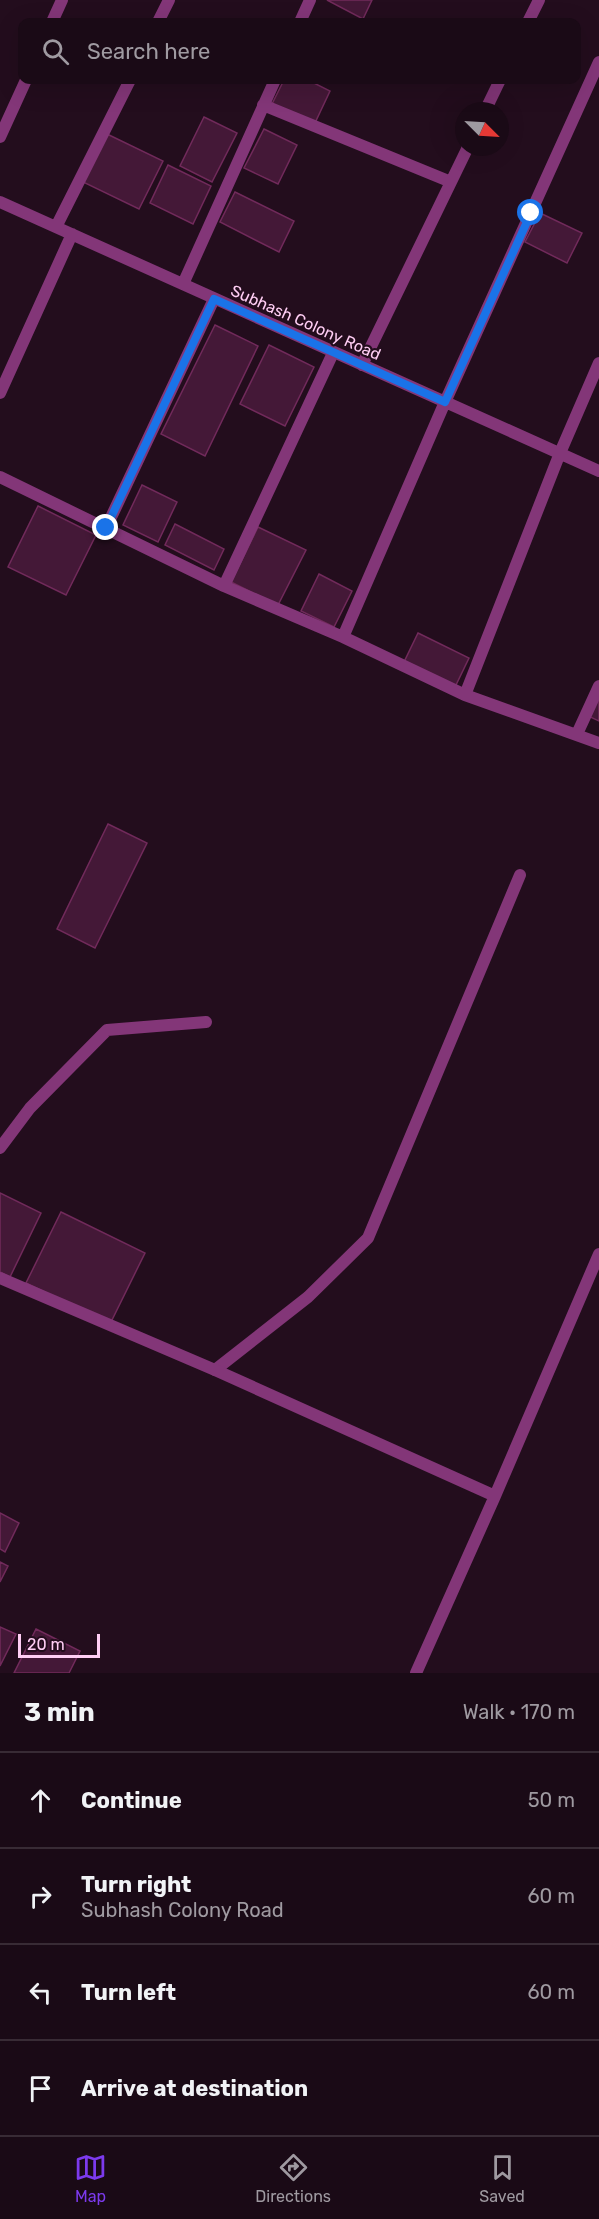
<!DOCTYPE html>
<meta charset="utf-8">
<style>
:root{--surface:#1a0a16;--page:#23131f;--text:#f1f3f6;--muted:#9f9aa1;--line:#382b35;--accent:#7c3aed}
body{margin:0;font-family:Rubik,sans-serif;background:var(--page);color:var(--text)}
.compass{position:absolute;left:455px;top:102px;width:54px;height:54px;border-radius:50%;background:var(--surface);box-shadow:0 6px 24px #0002;rotate:114deg}
.scale{position:absolute;left:18px;bottom:15px;width:82px;box-sizing:border-box;padding-left:6px;border:3px solid #ffcef4;border-top:0;font-size:16px;line-height:21px;white-space:nowrap;color:#ffcef4;-webkit-text-stroke:4px #230d1d;paint-order:stroke}
.stop{position:absolute;width:18px;height:18px;margin:-14px;border:4px solid #1a73e8;border-radius:50%;background:#fff}
.stop.end{background:#1a73e8;border-color:#fff;box-shadow:0 2px 6px #0008}
.list{margin:0;padding:0;list-style:none}
h2{display:flex;justify-content:space-between;align-items:center;height:78px;margin:0;padding:0 24px;font-size:26px}
h2 small{font-size:20px;font-weight:400;color:var(--muted)}
.list li{display:grid;grid-template-columns:39px 1fr auto;gap:18px;align-items:center;box-sizing:border-box;height:96px;padding:0 24px;border-top:2px solid var(--line)}
.list b{display:block;font-size:22px;white-space:nowrap}
.list p{margin:0;font-size:20px;white-space:nowrap;color:var(--muted)}
.list em{font-size:20px;font-style:normal;color:var(--muted)}
.icon{flex:none;width:33px;height:33px;fill:none;stroke:currentColor;stroke-width:2;stroke-linecap:round;stroke-linejoin:round}
.map{position:relative;flex:none;width:599px;height:1673px;overflow:hidden}
.search{position:absolute;background:var(--surface);box-shadow:0 6px 24px #0002;left:18px;right:18px;top:18px;height:66px;display:flex;align-items:center;gap:15px;box-sizing:border-box;padding:0 21px;border-radius:12px;color:var(--muted);font-size:22px}
.sheet{height:462px;background:var(--surface)}
nav{display:flex;justify-content:space-around;align-items:center;box-sizing:border-box;height:84px;border-top:2px solid var(--line);background:var(--surface);font-size:16px;color:var(--muted)}
nav a{display:grid;justify-items:center;gap:3px}
nav .on{color:var(--accent)}
.map>svg:first-child{display:block}
.building{fill:#441837;stroke:#712a5b;stroke-width:1.5}
.lines{fill:none;stroke-linecap:round;stroke-linejoin:round}
.service{stroke:#833678;stroke-width:12}
.minor{stroke:#833678;stroke-width:12}
.route{stroke:#1a73e8;stroke-width:8}
.labels{text-anchor:middle;stroke-width:4.5;stroke-linejoin:round;paint-order:stroke}
.street-label{font-size:16px;fill:#ffcef4;stroke:#230d1d}
</style>
<div class="map">
<svg width="599" height="1673" viewBox="0 0 599 1673">
<rect width="100%" height="100%" fill="#230d1d"/>
<path class="building" d="M327 0H372L363 19Z
M284 80H308L330 91 314 125 272 104Z
M204 117 237 133 212 182 180 166Z
M264 129 297 145 278 184 244 168Z
M107 134 163 161 139 209 83 182Z
M168 165 211 186 193 224 150 203Z
M235 192 294 221 279 252 220 222Z
M540 213 582 233 567 263 525 242Z
M215 325 258 346 205 456 161 434Z
M269 345 314 367 285 426 240 404Z
M142 485 177 502 158 542 123 525Z
M38 506 96 535 66 595 8 567Z
M175 524 224 549 214 570 165 545Z
M258 527 306 550 278 605 231 582Z
M319 574 352 591 334 627 301 611Z
M418 633 469 658 455 687 404 662Z
M599 692V721L588 716Z
M108 824 147 843 95 948 57 929Z
M0 1193 41 1213 10 1277 0 1272Z
M61 1212 145 1253 110 1324 26 1283Z
M0 1513 19 1523 5 1552 0 1549Z
M0 1562 8 1566 0 1582Z
M0 1627 16 1634 0 1666Z
M36 1629 80 1651 69 1673H14Z"/>
<g class="lines">
<path class="service" d="M0 1148 30 1108 107 1030 206 1022
M215 1370 308 1297 368 1238 520 875"/>
<path class="minor" d="M52 22 62 0
M158 22 169 0
M300 22 310 0
M528 22 539 0
M263 105 451 182
M485 111 500 80
M0 137 26 80
M0 202 599 471
M56 227 130 80
M183 284 275 80
M362 365 468 147
M0 393 72 234
M0 477 224 586 343 637 465 695 599 743
M106 528 214 299
M224 586 333 353
M343 637 445 402 599 62
M465 695 560 453 599 363
M577 734 599 686
M0 1278 215 1370 495 1496
M416 1673 495 1496 599 1254"/>
</g>
<g class="lines">
<path class="route" d="M106 528 214 299 445 402 531 213"/>
</g>
<g class="labels">
<g class="street-label">
<text transform="translate(306 322) rotate(24)" y="6">Subhash Colony Road</text>
</g>
</g>
</svg>
<svg class="compass" viewBox="-18 -18 36 36"><path d="M0-13l5 13h-10z" fill="#e53935"/><path d="M0 13l5-13h-10z" fill="#9f9aa1"/></svg>
<div class="scale">20 m</div>
<div class="stop" style="left:531px;top:213px"></div>
<div class="stop end" style="left:106px;top:528px"></div>
<div class="search"><svg class="icon" aria-label="search" viewBox="0 0 24 24"><circle cx="10" cy="10" r="6"/><path d="M15 15l6 6"/></svg>Search here</div>
</div>
<section class="sheet">
<h2>3 min<small>Walk · 170 m</small></h2>
<ul class="list">
<li><svg class="icon" aria-label="ahead" viewBox="0 0 24 24"><path d="M12 20V5M6 11l6-6 6 6"/></svg><div><b>Continue</b></div><em>50 m</em></li>
<li><svg class="icon" aria-label="right" viewBox="0 0 24 24"><path d="M7 20v-9h11M14 6l5 5-5 5"/></svg><div><b>Turn right</b><p>Subhash Colony Road</p></div><em>60 m</em></li>
<li><svg class="icon" aria-label="left" viewBox="0 0 24 24"><path d="M17 20v-9H6M10 6l-5 5 5 5"/></svg><div><b>Turn left</b></div><em>60 m</em></li>
<li><svg class="icon" aria-label="arrive" viewBox="0 0 24 24"><path d="M6 21V4h12l-3 4 3 4H6"/></svg><div><b>Arrive at destination</b></div></li>
</ul>
</section>
<nav>
<a class="on"><svg class="icon" aria-label="map" viewBox="0 0 24 24"><path d="M3 6l6-2 6 2 6-2v14l-6 2-6-2-6 2zM9 4v14M15 6v14"/></svg>Map</a>
<a><svg class="icon" aria-label="directions" viewBox="0 0 24 24"><path d="M12 3l9 9-9 9-9-9zM9 14v-3h6M13 9l2 2-2 2"/></svg>Directions</a>
<a><svg class="icon" aria-label="saved" viewBox="0 0 24 24"><path d="M7 4h10v16l-5-4-5 4z"/></svg>Saved</a>
</nav>
